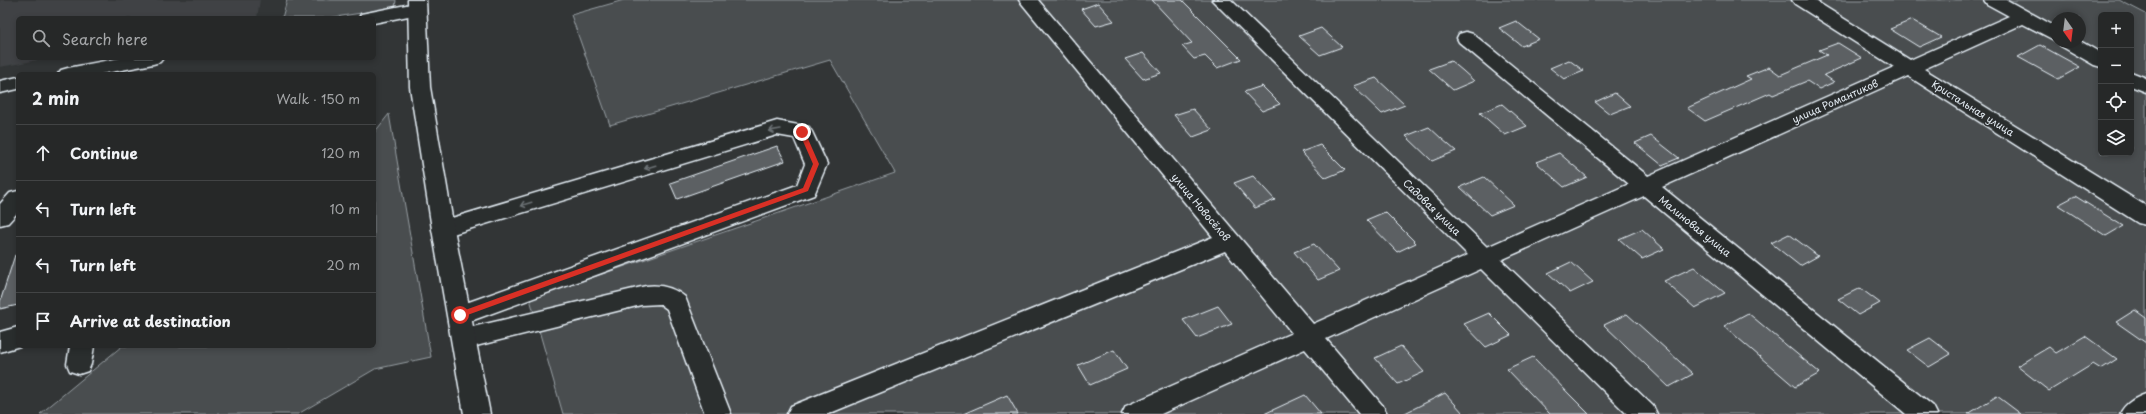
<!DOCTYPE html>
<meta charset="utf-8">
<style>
:root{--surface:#262828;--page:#323434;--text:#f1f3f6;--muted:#a4a6a8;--line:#424445}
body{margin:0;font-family:"Playpen Sans",sans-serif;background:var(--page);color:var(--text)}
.controls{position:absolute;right:12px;top:12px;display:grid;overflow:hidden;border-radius:6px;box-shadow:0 2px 6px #0003}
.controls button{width:36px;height:36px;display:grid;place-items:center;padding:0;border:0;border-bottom:1px solid var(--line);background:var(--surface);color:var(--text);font:20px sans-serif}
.compass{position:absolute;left:2050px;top:12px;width:36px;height:36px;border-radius:50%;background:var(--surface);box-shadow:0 2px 6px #0003;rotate:166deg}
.stop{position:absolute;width:12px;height:12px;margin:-9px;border:3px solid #d93025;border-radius:50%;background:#fff}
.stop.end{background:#d93025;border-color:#fff;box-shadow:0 1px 4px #0008}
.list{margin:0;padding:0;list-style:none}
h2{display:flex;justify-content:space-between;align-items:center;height:52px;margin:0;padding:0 16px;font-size:17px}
h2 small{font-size:13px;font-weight:400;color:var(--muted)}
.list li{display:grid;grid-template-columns:26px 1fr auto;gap:12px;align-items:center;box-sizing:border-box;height:56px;padding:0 16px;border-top:1px solid var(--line)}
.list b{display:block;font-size:15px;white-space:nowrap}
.list em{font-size:13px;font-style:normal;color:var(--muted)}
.icon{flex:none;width:22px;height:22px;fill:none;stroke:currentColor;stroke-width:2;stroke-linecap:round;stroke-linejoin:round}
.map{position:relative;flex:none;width:2146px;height:414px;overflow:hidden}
.search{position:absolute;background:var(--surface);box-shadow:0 2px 6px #0003;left:16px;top:16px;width:360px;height:44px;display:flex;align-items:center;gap:10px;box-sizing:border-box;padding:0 14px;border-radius:6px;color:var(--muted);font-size:15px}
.panel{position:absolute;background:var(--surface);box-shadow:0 2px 6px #0003;left:16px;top:72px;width:360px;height:276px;border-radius:6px}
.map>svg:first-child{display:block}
.built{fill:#3f4244}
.green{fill:#494d4f;stroke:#989fa4;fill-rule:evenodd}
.building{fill:#5c6063;stroke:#e8f1f8}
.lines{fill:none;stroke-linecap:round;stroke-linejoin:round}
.minor-casing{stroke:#e8f1f8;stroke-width:3}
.major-casing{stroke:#e8f1f8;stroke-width:3}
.minor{fill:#2a2d2e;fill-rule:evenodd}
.major{fill:#2a2d2e;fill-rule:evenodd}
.oneway{stroke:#6c7275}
.route{fill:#d93025}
.labels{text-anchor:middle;stroke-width:3;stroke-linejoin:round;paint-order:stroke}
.street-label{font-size:10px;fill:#e8f1f8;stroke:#2a2d2e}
</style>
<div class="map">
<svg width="2146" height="414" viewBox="0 0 2146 414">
<rect width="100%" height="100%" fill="#323536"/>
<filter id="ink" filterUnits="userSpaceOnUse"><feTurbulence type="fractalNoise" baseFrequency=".025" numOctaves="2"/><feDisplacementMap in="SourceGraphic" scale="8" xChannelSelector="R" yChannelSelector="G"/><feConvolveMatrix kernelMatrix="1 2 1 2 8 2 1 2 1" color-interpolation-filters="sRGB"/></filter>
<g filter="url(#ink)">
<path class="built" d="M0 0H260L257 18H18V58H49L0 67Z"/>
<path class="green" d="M287 0H396L395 8 328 18H282Z
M624 0H2119L2146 14V414H563L530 299 895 173 830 60 610 125 571 15ZM2101 15H2131V153H2101ZM2056 18H2080V42H2056Z
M389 114 431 357 375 369 298 414H40L122 346H374V133Z"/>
<path class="building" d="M1152 0H1182L1241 59 1217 68 1205 56 1194 59 1182 46 1192 43Z
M1098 3 1114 21 1096 26 1081 9Z
M1912 20 1941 37 1919 47 1890 29Z
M1516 21 1539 39 1522 46 1499 28Z
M1321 28 1331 37 1342 47 1320 55 1299 36Z
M1838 43 1862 58 1824 75 1834 82 1819 89 1807 81 1773 95 1770 93 1705 121 1687 108 1751 79 1746 76 1769 67 1780 75 1827 55 1819 50Z
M2040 45 2080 67 2058 79 2018 57Z
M1143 53 1161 73 1143 79 1125 59Z
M1569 60 1584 71 1564 79 1550 68Z
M1451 61 1463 71 1474 81 1453 90 1429 69Z
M1376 78 1390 91 1405 105 1382 114 1353 86Z
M1262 86 1280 104 1262 111 1244 92Z
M1615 93 1630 106 1610 114 1595 102Z
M1502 104 1518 118 1527 126 1505 135 1480 113Z
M1193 109 1202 119 1212 130 1193 137 1174 115Z
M1429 127 1442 139 1456 151 1432 161 1406 136Z
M1651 136 1679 158 1662 165 1635 143Z
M1320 145 1345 170 1326 178 1301 152Z
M777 146 785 161 677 199 670 183Z
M1559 153 1587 177 1564 187 1536 162Z
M1253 176 1275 200 1255 208 1234 183Z
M1484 177 1514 205 1490 215 1460 187Z
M2075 196 2123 226 2106 236 2058 205Z
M1385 212 1416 243 1397 252 1366 220Z
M1642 229 1664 249 1642 259 1619 239Z
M1789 234 1818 256 1800 266 1771 243Z
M1314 244 1326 257 1339 271 1318 280 1294 252Z
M15 255H18V305L0 309V302Z
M1571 262 1593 282 1570 293 1548 273Z
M1694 267 1725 293 1695 308 1664 281Z
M1860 288 1880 303 1858 315 1838 299Z
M1218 306 1232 324 1197 338 1183 320Z
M2135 310 2146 318V343L2116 322Z
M1489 313 1511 335 1486 347 1464 324Z
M1748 313 1791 349 1820 373 1795 387 1724 326Z
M1627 314 1667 350 1693 374 1669 387 1604 325Z
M2085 336 2117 359 2101 369 2093 364 2049 391 2017 366 2049 347 2056 353Z
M1930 338 1951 354 1929 367 1907 350Z
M1401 346 1424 372 1398 384 1375 358Z
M1114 350 1127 369 1090 385 1078 365Z
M1533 357 1570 395 1589 414H1550L1507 369Z
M1445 393 1464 414H1403Z
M1007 395 1018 414H963Z
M1305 395 1321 414H1264Z
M1997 396 2021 414H1968Z"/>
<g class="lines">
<g class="minor-casing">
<path id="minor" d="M1019 0H1038L1313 324 1468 255 1212 0H1231L1487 247 1629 184 1459 42 1457 38 1459 34 1466 32 1473 34 1648 176 1894 67 1795 4 1792 0H1814L1910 60 2009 16 1987 4 1984 0H2007L2056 27V41L2023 24 1924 69 2146 206V225L2138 223 1908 76 1662 187 1933 406 1937 414H1906L1644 196 1501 260 1653 406 1657 414H1627L1481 269 1326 339 1383 406 1387 414H1359L1305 349 1161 414H1122L1126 406 1292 333 1225 251 828 414H787L791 406 1213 237Z
M416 3 423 5 425 9 423 13 374 23V18H359L361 14Z
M2080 41 2101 53V67L2094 65 2061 46 2058 42Z
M120 58H163L160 62 153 64 101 74H58L61 70 68 68Z
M2131 72 2146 78V92L2131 86Z
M18 77V89L0 93V81Z
M777 121 809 127 812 132 827 164 814 195 468 322 460 324 452 322 448 315 452 308 797 185 805 164 794 138 777 135 443 237 435 235 432 229 435 223Z
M18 191V212L8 223 0 225V204L10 193Z
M646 286C661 284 674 288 685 297L731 414H705L667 309 660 304 641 305 464 349 455 346 452 339 455 332 464 329Z
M18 327V346H20L0 352V332Z
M70 346H94L91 364 88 371 79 374 70 371 67 364Z
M2146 394V414H2120C2125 403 2135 398 2146 394Z"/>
</g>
<g class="major-casing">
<path id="major" d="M408 0H426L430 87 454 229 490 414H464L432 229 410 87Z"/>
</g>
<use href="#minor" class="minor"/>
<use href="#major" class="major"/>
</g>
<defs><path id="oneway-shaft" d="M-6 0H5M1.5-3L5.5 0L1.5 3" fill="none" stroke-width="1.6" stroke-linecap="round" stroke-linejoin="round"/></defs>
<g class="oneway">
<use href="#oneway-shaft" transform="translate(775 130) rotate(170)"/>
<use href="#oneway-shaft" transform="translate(650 167) rotate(163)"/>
<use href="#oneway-shaft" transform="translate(526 204) rotate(163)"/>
</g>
</g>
<path class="route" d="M802 129 805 132 819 164 808 191 462 317H457V313L803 188 813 164 799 132Z"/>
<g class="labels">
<g class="street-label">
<text transform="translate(1835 101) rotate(-24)" y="4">улица Романтиков</text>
<text transform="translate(1973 108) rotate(32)" y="4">Кристальная улица</text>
<text transform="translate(1201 207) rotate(50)" y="4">улица Новосёлов</text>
<text transform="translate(1432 207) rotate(44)" y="4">Садовая улица</text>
<text transform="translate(1695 226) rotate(39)" y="4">Малиновая улица</text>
</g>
</g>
</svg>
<div class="controls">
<button>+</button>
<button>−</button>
<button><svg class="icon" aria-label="locate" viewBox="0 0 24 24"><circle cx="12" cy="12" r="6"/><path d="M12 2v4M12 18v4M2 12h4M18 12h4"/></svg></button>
<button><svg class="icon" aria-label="layers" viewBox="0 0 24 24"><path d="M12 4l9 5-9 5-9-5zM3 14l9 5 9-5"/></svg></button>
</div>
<svg class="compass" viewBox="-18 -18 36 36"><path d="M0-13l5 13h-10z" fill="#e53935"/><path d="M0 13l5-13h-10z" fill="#a4a6a8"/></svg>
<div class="stop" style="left:460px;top:315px"></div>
<div class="stop end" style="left:802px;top:132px"></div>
<div class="search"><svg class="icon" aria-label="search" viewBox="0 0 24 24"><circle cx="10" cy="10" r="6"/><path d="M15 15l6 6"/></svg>Search here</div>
<section class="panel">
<h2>2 min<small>Walk · 150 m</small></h2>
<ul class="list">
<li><svg class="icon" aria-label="ahead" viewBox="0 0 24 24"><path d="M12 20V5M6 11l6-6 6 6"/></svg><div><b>Continue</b></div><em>120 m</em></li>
<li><svg class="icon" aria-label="left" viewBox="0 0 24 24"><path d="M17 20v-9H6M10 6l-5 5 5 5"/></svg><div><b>Turn left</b></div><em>10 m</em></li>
<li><svg class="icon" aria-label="left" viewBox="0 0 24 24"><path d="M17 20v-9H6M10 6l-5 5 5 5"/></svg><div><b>Turn left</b></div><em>20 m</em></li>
<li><svg class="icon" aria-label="arrive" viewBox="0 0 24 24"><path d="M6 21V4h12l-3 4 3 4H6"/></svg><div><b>Arrive at destination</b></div></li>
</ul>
</section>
</div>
